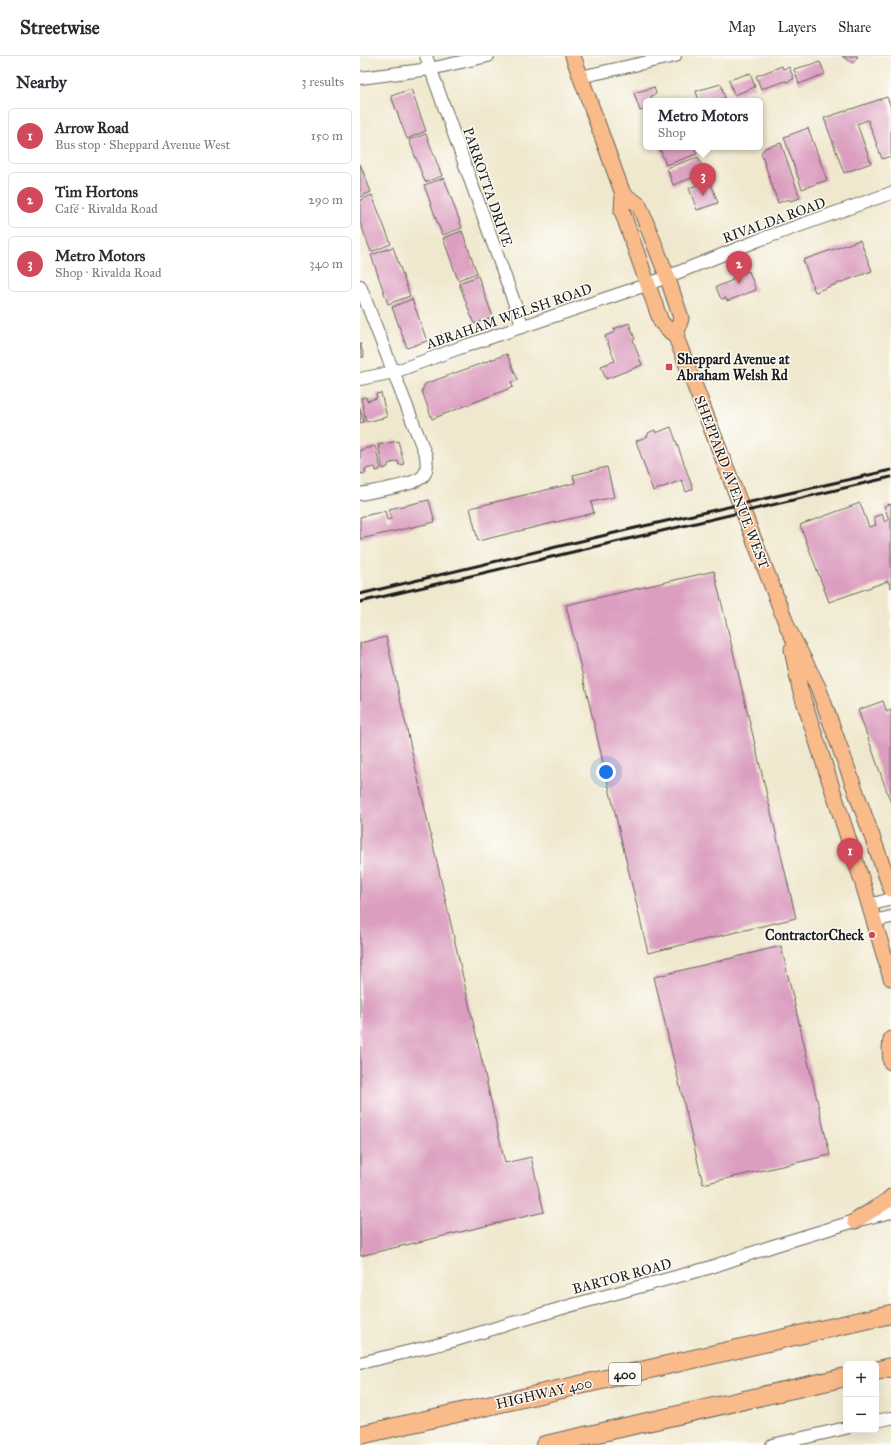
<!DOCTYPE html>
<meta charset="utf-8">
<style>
:root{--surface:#fff;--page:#f7f7f7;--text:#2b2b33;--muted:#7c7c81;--line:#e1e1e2;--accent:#d1495b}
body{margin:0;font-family:"IM FELL Great Primer",serif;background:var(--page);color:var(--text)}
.controls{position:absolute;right:12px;bottom:12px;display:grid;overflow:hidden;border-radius:6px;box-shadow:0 4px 16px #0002}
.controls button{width:36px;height:36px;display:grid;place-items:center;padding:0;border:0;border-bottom:1px solid var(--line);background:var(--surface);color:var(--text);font:20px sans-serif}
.you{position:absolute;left:246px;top:716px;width:14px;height:14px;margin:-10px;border:3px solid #fff;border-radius:50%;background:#1a73e8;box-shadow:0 0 0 6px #1a73e833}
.badge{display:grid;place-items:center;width:26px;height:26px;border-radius:50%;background:var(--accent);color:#fff;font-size:13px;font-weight:700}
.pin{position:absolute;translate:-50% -33px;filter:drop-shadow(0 1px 2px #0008)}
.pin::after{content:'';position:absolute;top:21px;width:14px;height:12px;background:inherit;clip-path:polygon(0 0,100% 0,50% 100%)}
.popup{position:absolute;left:283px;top:42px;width:120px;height:52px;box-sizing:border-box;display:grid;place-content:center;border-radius:6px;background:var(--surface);filter:drop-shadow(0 1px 3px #0005);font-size:13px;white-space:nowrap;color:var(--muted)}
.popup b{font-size:15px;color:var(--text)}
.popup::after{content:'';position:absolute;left:50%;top:100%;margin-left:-8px;border:8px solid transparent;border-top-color:var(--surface)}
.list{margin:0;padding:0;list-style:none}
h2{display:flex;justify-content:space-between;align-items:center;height:52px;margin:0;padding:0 16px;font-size:17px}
h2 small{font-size:13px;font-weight:400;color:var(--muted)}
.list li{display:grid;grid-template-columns:26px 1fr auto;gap:12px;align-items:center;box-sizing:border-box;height:56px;margin:0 8px 8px;padding:0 8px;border:1px solid var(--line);border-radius:6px}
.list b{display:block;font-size:15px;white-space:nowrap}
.list p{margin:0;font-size:13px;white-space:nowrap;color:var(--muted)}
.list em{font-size:13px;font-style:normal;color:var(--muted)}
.map{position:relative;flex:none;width:531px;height:1389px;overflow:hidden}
header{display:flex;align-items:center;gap:24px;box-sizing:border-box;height:56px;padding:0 20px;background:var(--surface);border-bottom:1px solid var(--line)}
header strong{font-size:19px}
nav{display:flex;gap:22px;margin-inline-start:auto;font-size:14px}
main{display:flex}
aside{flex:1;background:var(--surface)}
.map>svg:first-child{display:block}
.building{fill:#db9ec0}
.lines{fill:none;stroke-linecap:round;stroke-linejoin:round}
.minor-casing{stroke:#66635a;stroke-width:14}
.major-casing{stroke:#66635a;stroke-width:17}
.highway-casing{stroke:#66635a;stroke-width:20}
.minor{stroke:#fff;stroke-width:12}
.major{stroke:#fabb8b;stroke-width:15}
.highway{stroke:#fabb8b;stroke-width:18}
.rail{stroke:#1c1c1c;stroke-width:3}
.poi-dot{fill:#d1495b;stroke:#fdfcf7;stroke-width:1.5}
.labels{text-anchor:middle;stroke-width:3;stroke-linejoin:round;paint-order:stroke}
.shield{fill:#fdfcf7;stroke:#605f5e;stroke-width:1}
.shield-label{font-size:13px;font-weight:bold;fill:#1c1c1c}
.street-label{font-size:14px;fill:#1c1c1c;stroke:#fdfcf7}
.poi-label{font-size:14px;font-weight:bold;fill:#1c1c1c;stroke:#fdfcf7;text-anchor:start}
</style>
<header>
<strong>Streetwise</strong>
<nav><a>Map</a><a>Layers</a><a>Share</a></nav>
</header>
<main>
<aside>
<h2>Nearby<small>3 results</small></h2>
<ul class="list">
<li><span class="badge">1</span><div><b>Arrow Road</b><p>Bus stop · Sheppard Avenue West</p></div><em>150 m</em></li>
<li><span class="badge">2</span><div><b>Tim Hortons</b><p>Café · Rivalda Road</p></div><em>290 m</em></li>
<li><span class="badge">3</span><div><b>Metro Motors</b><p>Shop · Rivalda Road</p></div><em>340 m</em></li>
</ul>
</aside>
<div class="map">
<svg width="531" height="1389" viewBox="0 0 531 1389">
<rect width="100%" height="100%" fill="#fdfcf7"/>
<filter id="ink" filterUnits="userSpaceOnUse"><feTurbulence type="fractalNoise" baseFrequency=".025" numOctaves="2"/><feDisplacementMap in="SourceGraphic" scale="8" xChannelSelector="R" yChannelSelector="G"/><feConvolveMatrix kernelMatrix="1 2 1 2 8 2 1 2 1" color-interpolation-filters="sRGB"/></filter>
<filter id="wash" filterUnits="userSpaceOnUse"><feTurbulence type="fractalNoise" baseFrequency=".012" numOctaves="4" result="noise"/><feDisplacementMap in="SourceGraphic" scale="16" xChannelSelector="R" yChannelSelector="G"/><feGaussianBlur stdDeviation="0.9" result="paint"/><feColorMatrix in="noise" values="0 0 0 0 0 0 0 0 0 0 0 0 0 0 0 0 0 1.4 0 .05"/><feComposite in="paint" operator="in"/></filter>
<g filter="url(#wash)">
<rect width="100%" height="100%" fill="#f0e8ce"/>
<g id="blocks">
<path class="building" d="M482 0H498L493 7Z
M460 6 465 18 439 28 434 13Z
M422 10 423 13 429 11 434 23 426 26V25L401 33 396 20Z
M390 17 395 31 374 39 369 24Z
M361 28 365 42 357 45H339L336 35Z
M294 31 296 38 291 40 292 45H286V53L280 55 274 37Z
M51 33 66 75 47 83 31 40Z
M527 41 531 51V100L522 103 508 64 497 68 511 107 484 117 464 62Z
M448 72 467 124 442 133 424 81Z
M66 78 82 120 65 126 49 84Z
M421 87 440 142 430 145 429 143 418 147 401 97 405 92Z
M304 91H334L337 98 306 109 300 93Z
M338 101 345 117 313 129 307 112Z
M0 108 11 136 0 141Z
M84 122 102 172 82 179 64 129Z
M350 125 358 147 337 154 329 132Z
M12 139 31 188 11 196 0 166V144Z
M102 175 117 217 98 224 83 182Z
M500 184 512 215 455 236 443 204Z
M33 191 50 240 28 248 11 199Z
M389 215 396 234 367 245 366 242 362 243 360 241 356 231 373 224 372 221Z
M118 220 133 261 114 268 99 227Z
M52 243 67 285 47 292 32 251Z
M269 267 275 283 273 284 282 309 246 323 241 310 255 305 245 280 255 276 254 273Z
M0 287 4 301H0Z
M147 298 158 324 151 326 153 331 72 363 62 335 65 328Z
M21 337 27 361 6 366 1 342 6 341 7 345 17 342 16 338Z
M0 352 4 366 0 367Z
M311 371 333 433 326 436 322 424 293 435 276 385 288 380V377L295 374 296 377Z
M38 385 44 408 39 409 38 405 28 408V411L23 413 18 389Z
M15 390 21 413 16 415 15 411 5 413 6 417 0 418V394Z
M247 411 254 441 231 446 234 457 118 485 110 452 215 427 213 419Z
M69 444 75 466 0 483V461L25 455 27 464 31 463 29 453Z
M500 447 509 471 516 469 514 461 522 458 525 466 529 464 524 450 531 448V532L528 525 469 546 440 469Z
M354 515 436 862 288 897 206 549Z
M26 581 145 1107 171 1101 184 1156 0 1200V587Z
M523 645 527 656 531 654V747L498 654Z
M421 890 470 1099 343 1128 294 921Z"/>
</g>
</g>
<g filter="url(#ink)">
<use href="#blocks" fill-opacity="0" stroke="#66635a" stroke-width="1"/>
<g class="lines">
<g class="minor-casing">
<path id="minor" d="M66 0 163 271
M220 21 315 0
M0 22 70 13 128 0
M0 230 66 400C67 407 68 416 62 421 52 430 14 435 0 438
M0 323 34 316 102 291 289 228 399 184 531 137
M510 849 531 843
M514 865 531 861
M0 1307 89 1286 209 1250 348 1212 413 1190 495 1165 531 1156
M516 1365 531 1362
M412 1389 486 1372"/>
</g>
<g class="major-casing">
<path id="major" d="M213 0 263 138 262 155 301 266 316 281 428 572 458 631 531 833
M263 138 279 149 307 220 321 262 316 281
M432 593 440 633 503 828 531 922
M531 983 530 993 531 1006
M495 1165 527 1145 531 1141"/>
</g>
<g class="highway-casing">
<path id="highway" d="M516 1315 531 1311
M0 1379 531 1258
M185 1389 486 1321"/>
</g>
<use href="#minor" class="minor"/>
<use href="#major" class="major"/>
<use href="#highway" class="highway"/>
<path class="rail" d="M0 538 271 473 531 414
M0 546 531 421"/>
</g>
</g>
<g class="poi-dot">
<rect x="305" y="307" width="8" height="8" rx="2"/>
<circle cx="512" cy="879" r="4"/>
</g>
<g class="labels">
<rect class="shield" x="249" y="1307" width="32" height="22" rx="3"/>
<g class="shield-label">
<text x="265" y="1323">400</text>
</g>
<g class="street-label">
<text transform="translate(128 131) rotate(71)" y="5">PARROTTA DRIVE</text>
<text transform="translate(414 164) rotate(-20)" y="5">RIVALDA ROAD</text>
<text transform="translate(149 260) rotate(-19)" y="5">ABRAHAM WELSH ROAD</text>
<text transform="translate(372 426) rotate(69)" y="5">SHEPPARD AVENUE WEST</text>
<text transform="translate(262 1220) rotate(-15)" y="5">BARTOR ROAD</text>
<text transform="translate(184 1337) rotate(-13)" y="5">HIGHWAY 400</text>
</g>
<g class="poi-label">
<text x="317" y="308">Sheppard Avenue at<tspan x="317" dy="16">Abraham Welsh Rd</tspan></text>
<text x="504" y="884" text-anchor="end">ContractorCheck</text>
</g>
</g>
</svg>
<div class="controls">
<button>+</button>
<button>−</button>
</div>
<div class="you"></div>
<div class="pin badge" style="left:490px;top:815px">1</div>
<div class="pin badge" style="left:379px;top:228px">2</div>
<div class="pin badge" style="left:343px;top:140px">3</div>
<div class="popup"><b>Metro Motors</b>Shop</div>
</div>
</main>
